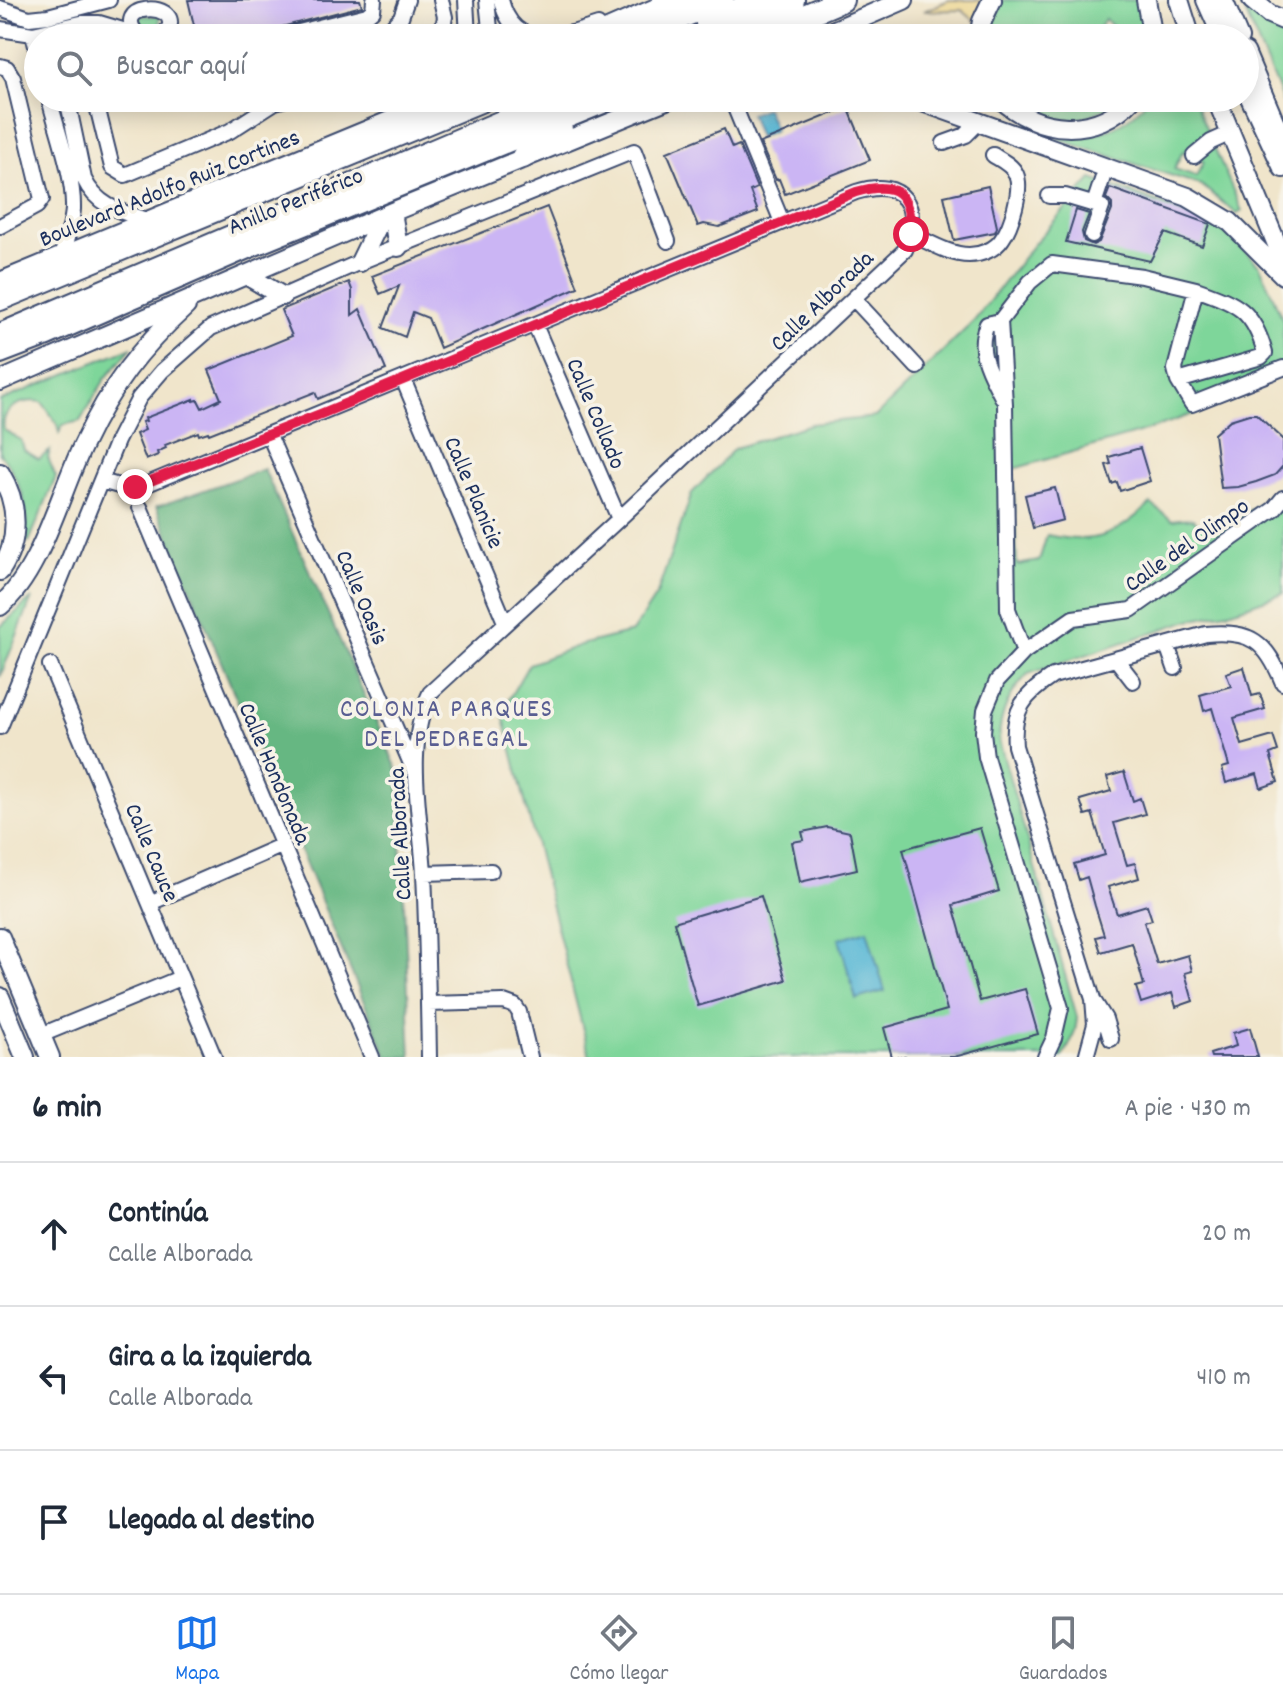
<!DOCTYPE html>
<html lang="es">
<meta charset="utf-8">
<style>
:root{--surface:#fff;--page:#f6f6f7;--text:#1f2937;--muted:#747a83;--line:#e0e1e3;--accent:#1a73e8}
body{margin:0;font-family:Dekko,sans-serif;background:var(--page);color:var(--text)}
.stop{position:absolute;width:24px;height:24px;margin:-18px;border:6px solid #e11d48;border-radius:50%;background:#fff}
.stop.end{background:#e11d48;border-color:#fff;box-shadow:0 2px 8px #0008}
.list{margin:0;padding:0;list-style:none}
h2{display:flex;justify-content:space-between;align-items:center;height:104px;margin:0;padding:0 32px;font-size:34px}
h2 small{font-size:26px;font-weight:400;color:var(--muted)}
.list li{display:grid;grid-template-columns:52px 1fr auto;gap:24px;align-items:center;box-sizing:border-box;height:144px;padding:0 32px;border-top:2px solid var(--line)}
.list b{display:block;font-size:30px;white-space:nowrap}
.list p{margin:0;font-size:26px;white-space:nowrap;color:var(--muted)}
.list em{font-size:26px;font-style:normal;color:var(--muted)}
.icon{flex:none;width:44px;height:44px;fill:none;stroke:currentColor;stroke-width:2;stroke-linecap:round;stroke-linejoin:round}
.map{position:relative;flex:none;width:1283px;height:1057px;overflow:hidden}
.search{position:absolute;background:var(--surface);box-shadow:0 4px 20px #0003;left:24px;right:24px;top:24px;height:88px;display:flex;align-items:center;gap:20px;box-sizing:border-box;padding:0 28px;border-radius:44px;color:var(--muted);font-size:30px}
.sheet{height:536px;background:var(--surface)}
nav{display:flex;justify-content:space-around;align-items:center;box-sizing:border-box;height:112px;border-top:2px solid var(--line);background:var(--surface);font-size:22px;color:var(--muted)}
nav a{display:grid;justify-items:center;gap:4px}
nav .on{color:var(--accent)}
.map>svg:first-child{display:block}
.green{fill:#7ed69a;stroke:#4c827c;stroke-width:2;fill-rule:evenodd}
.forest{fill:#66b782;stroke:#407370;stroke-width:2}
.sand{fill:#eeda9e;stroke:#84847e;stroke-width:2}
.water{fill:#56b7d5;stroke:#38739a;stroke-width:2}
.building{fill:#cbb5f4}
.lines{fill:none;stroke-linecap:round;stroke-linejoin:round}
.minor-casing{stroke:#3b4a6e;stroke-width:18}
.major-casing{stroke:#3b4a6e;stroke-width:22}
.highway-casing{stroke:#3b4a6e;stroke-width:26}
.minor{stroke:#fff;stroke-width:14}
.major{stroke:#fff;stroke-width:18}
.highway{stroke:#fff;stroke-width:22}
.route{stroke:#e11d48;stroke-width:10}
.labels{text-anchor:middle;stroke-width:7;stroke-linejoin:round;paint-order:stroke}
.street-label{font-size:24px;fill:#1b2f5e;stroke:#f7f3e8}
.neighbourhood-label{font-size:26px;letter-spacing:2px;fill:#595e92;stroke:#f7f3e8}
</style>
<div class="map">
<svg width="1283" height="1057" viewBox="0 0 1283 1057">
<rect width="100%" height="100%" fill="#f7f3e8"/>
<filter id="ink" filterUnits="userSpaceOnUse"><feTurbulence type="fractalNoise" baseFrequency=".0125" numOctaves="2"/><feDisplacementMap in="SourceGraphic" scale="16" xChannelSelector="R" yChannelSelector="G"/><feConvolveMatrix kernelMatrix="1 2 1 2 8 2 1 2 1" color-interpolation-filters="sRGB"/></filter>
<filter id="wash" filterUnits="userSpaceOnUse"><feTurbulence type="fractalNoise" baseFrequency=".006" numOctaves="4" result="noise"/><feDisplacementMap in="SourceGraphic" scale="32" xChannelSelector="R" yChannelSelector="G"/><feGaussianBlur stdDeviation="1.8" result="paint"/><feColorMatrix in="noise" values="0 0 0 0 0 0 0 0 0 0 0 0 0 0 0 0 0 1.4 0 .05"/><feComposite in="paint" operator="in"/></filter>
<g filter="url(#wash)">
<rect width="100%" height="100%" fill="#f0e5cb"/>
<path class="green" d="M1003 0H1138L1147 38C1128 38 1118 33 1105 19L1098 30 1090 32 1085 38H991L996 16Z
M1240 0H1245L1270 22 1283 29V102Z
M140 16H160L159 27C153 33 145 33 140 26Z
M1017 98H1125C1082 123 1058 130 1017 98Z
M1149 98H1193L1242 211 1237 214 1201 185 1054 138C1093 138 1124 130 1149 98ZM1183 151 1204 162 1196 176 1174 169Z
M1092 179 1220 225 1260 266 1283 320V374L1190 415 1139 433 1013 469 1017 565 1039 561 1047 535C1097 546 1114 535 1151 504L1172 520C1204 516 1188 520 1208 531L1214 530 1255 507 1283 484V593L1232 611 1193 619 1028 674C1009 694 1000 712 999 740L1077 1017C1076 1033 1071 1044 1062 1057H590L502 711 529 664 580 645 632 632 657 594 692 493 735 448 811 424 875 417 974 321 1033 245Z
M132 347 105 379 80 421 63 425 59 433 58 425 42 402C23 399 0 407 4 430L21 440 24 450 39 459 50 451 48 458 56 477 29 542 25 540 27 520 23 495 10 467 0 454V401Z
M32 598 0 677V627Z"/>
<path class="forest" d="M264 469 398 771 411 1057H387L156 507Z"/>
<path class="sand" d="M949 0H987L977 23 962 10 924 11Z"/>
<path class="water" d="M766 108 775 130 759 137 750 114Z
M867 930 885 991 856 999 839 939Z"/>
<g id="blocks">
<path class="building" d="M188 0H360L362 6 239 38H197Z
M848 107 870 160 785 194 779 179 776 180 760 143Z
M724 129 732 148 739 145 757 188 750 191 758 212 719 227 704 224 698 226 667 152Z
M988 186 997 227 995 232 954 240 944 196Z
M1110 188 1210 224 1202 246 1165 233 1150 261 1066 242 1076 210 1089 214 1082 232 1084 241 1093 245 1099 242 1112 210V204L1106 198Z
M547 207 578 287 440 348 428 318 413 312 405 337 383 328 399 286 380 294 372 276Z
M349 282 352 290V315L360 309 386 370 318 399 315 392 209 434 208 432 199 435 198 432 165 445 166 448 157 452 158 455 146 460 136 434 145 430 142 422 146 421 145 418 194 399V401L198 400 202 408 221 399 209 370 292 336 281 310Z
M1249 414H1256L1283 439V466L1275 475 1256 482 1238 487 1221 488 1214 434 1230 420Z
M1140 448 1150 481 1120 491 1117 482 1112 484 1106 465 1111 464 1109 457Z
M1055 488 1063 520 1033 528 1025 495Z
M1244 667 1252 696 1260 694 1265 709 1234 718 1242 745 1273 736 1278 751 1270 754 1278 782 1261 788 1257 774 1226 783 1222 768 1229 766 1212 708 1204 711 1200 695 1231 686 1226 673Z
M1124 772 1133 801 1140 798 1145 814 1114 823 1127 865 1135 863 1139 878 1108 887 1117 914 1147 905 1152 920 1144 922 1157 964 1188 955 1192 971 1185 973 1193 1001 1176 1007 1172 993 1141 1003 1136 987 1144 985 1132 943 1101 952 1096 937 1104 935 1095 906 1087 877 1079 880 1074 864 1105 855 1092 813 1085 815 1080 800 1111 791 1107 777Z
M827 827 850 832 857 869 800 882 792 842 804 840 802 832Z
M980 828 999 891 953 905 980 1001 1025 989 1038 1034 954 1057H892L884 1028 947 1010 903 849Z
M761 896 786 980 698 1006 674 922Z
M1250 1028 1258 1057H1211L1210 1054 1236 1046 1233 1033Z"/>
</g>
</g>
<g filter="url(#ink)">
<use href="#blocks" fill-opacity="0" stroke="#3b4a6e" stroke-width="2"/>
<g class="lines">
<g class="minor-casing">
<path id="minor" d="M466 0 468 38
M487 0 490 29
M501 0C514 53 561 37 598 25
M0 8 29 18 48 16 109 0
M0 29 33 34 81 23H99L136 34
M33 34 38 54
M140 37C106 4 180 0 169 28L160 38
M275 38 367 15 373 10 374 0
M381 38 401 17 407 0
M423 38 443 27 445 17 441 0
M0 66 7 68 13 78 42 199 37 206 0 226
M49 98C57 131 74 175 73 209 72 225 66 241 61 257
M67 98 84 179C97 207 122 212 150 221
M95 98 112 167 125 175 230 131 275 102 289 98
M731 98 782 222
M944 143 966 135 979 122
M1194 156 1211 142 1231 133
M1049 196H1065L1102 207 1092 235
M1094 204 1106 168
M911 234C929 242 950 255 969 255 981 255 996 249 1002 239 1011 227 1023 189 1016 174 1012 165 1001 160 993 155
M854 299 917 367
M1000 321 987 324C975 351 990 373 1002 397
M535 325 619 519
M403 379 505 622
M1178 381 1261 357 1265 353C1253 309 1237 304 1196 289
M269 435 415 773
M101 481 126 488 145 485 856 192C904 177 922 207 905 250L619 519 430 693C404 748 421 815 424 874 427 935 428 996 429 1057
M140 507 372 1057
M1167 645 1175 668
M1024 652 1008 609 1005 404 1000 321 1030 282 1052 264 1142 276 1196 289 1175 369 1178 381 1192 404 1283 368
M1116 659 1133 681
M50 665 214 1057
M0 727 117 441 139 398 162 371 211 328 360 262 634 151 668 241
M424 873 491 871
M150 903 283 845
M1095 1003 1105 1019 1111 1039
M428 1004 504 1002 515 1006 519 1012 530 1057
M41 1035 180 978
M1045 1057 1054 1038 1061 1008 986 757 983 732 985 710 997 681 1024 652 1073 618 1131 610 1274 509 1283 498
M1086 1057 1095 1024 1093 999 1015 746C1012 710 1024 695 1053 676L1206 634C1252 630 1266 642 1283 683"/>
</g>
<g class="major-casing">
<path id="major" d="M1146 0 1153 38
M1179 0 1191 38
M1206 0 1223 38
M1223 0 1239 38
M1252 0 1269 14 1283 20
M587 38 672 1
M816 38 904 0
M979 38 982 21 992 0
M1245 52 1283 142
M1245 87 1283 168
M911 98 1188 197 1230 222 1283 275
M1000 98C1038 134 1096 139 1133 98
M1216 98 1283 259
M392 212 398 247
M360 262 382 217
M246 275 282 296
M0 282 445 98
M0 381 392 212 671 98
M0 473C19 504 20 541 0 571
M0 606C41 572 60 492 84 443 111 386 139 349 186 306
M0 937 50 1057
M0 997 25 1057"/>
</g>
<g class="highway-casing">
<path id="highway" d="M660 7 691 0
M707 23 761 0
M631 38 722 0
M702 38 793 0
M752 38 842 0
M523 157 561 130
M0 299 487 98
M0 335 558 98
M0 352 47 334 252 245 612 98"/>
</g>
<use href="#minor" class="minor"/>
<use href="#major" class="major"/>
<use href="#highway" class="highway"/>
</g>
</g>
<g class="lines" filter="url(#ink)">
<path class="route" d="M135 487 323 413 856 192C897 180 910 193 911 234"/>
</g>
<g class="labels">
<g class="street-label">
<text transform="translate(169 187) rotate(-22)" y="8">Boulevard Adolfo Ruiz Cortines</text>
<text transform="translate(295 200) rotate(-22)" y="8">Anillo Periférico</text>
<text transform="translate(821 300) rotate(-44)" y="8">Calle Alborada</text>
<text transform="translate(597 413) rotate(67)" y="8">Calle Collado</text>
<text transform="translate(475 492) rotate(67)" y="8">Calle Planicie</text>
<text transform="translate(1186 544) rotate(-35)" y="8">Calle del Olimpo</text>
<text transform="translate(363 597) rotate(67)" y="8">Calle Oasis</text>
<text transform="translate(276 773) rotate(67)" y="8">Calle Hondonada</text>
<text transform="translate(399 834) rotate(-93)" y="8">Calle Alborada</text>
<text transform="translate(153 852) rotate(67)" y="8">Calle Cauce</text>
</g>
<g class="neighbourhood-label">
<text x="447" y="716">COLONIA PARQUES<tspan x="447" dy="30">DEL PEDREGAL</tspan></text>
</g>
</g>
</svg>
<div class="stop" style="left:911px;top:234px"></div>
<div class="stop end" style="left:135px;top:487px"></div>
<div class="search"><svg class="icon" aria-label="search" viewBox="0 0 24 24"><circle cx="10" cy="10" r="6"/><path d="M15 15l6 6"/></svg>Buscar aquí</div>
</div>
<section class="sheet">
<h2>6 min<small>A pie · 430 m</small></h2>
<ul class="list">
<li><svg class="icon" aria-label="ahead" viewBox="0 0 24 24"><path d="M12 20V5M6 11l6-6 6 6"/></svg><div><b>Continúa</b><p>Calle Alborada</p></div><em>20 m</em></li>
<li><svg class="icon" aria-label="left" viewBox="0 0 24 24"><path d="M17 20v-9H6M10 6l-5 5 5 5"/></svg><div><b>Gira a la izquierda</b><p>Calle Alborada</p></div><em>410 m</em></li>
<li><svg class="icon" aria-label="arrive" viewBox="0 0 24 24"><path d="M6 21V4h12l-3 4 3 4H6"/></svg><div><b>Llegada al destino</b></div></li>
</ul>
</section>
<nav>
<a class="on"><svg class="icon" aria-label="map" viewBox="0 0 24 24"><path d="M3 6l6-2 6 2 6-2v14l-6 2-6-2-6 2zM9 4v14M15 6v14"/></svg>Mapa</a>
<a><svg class="icon" aria-label="directions" viewBox="0 0 24 24"><path d="M12 3l9 9-9 9-9-9zM9 14v-3h6M13 9l2 2-2 2"/></svg>Cómo llegar</a>
<a><svg class="icon" aria-label="saved" viewBox="0 0 24 24"><path d="M7 4h10v16l-5-4-5 4z"/></svg>Guardados</a>
</nav>
